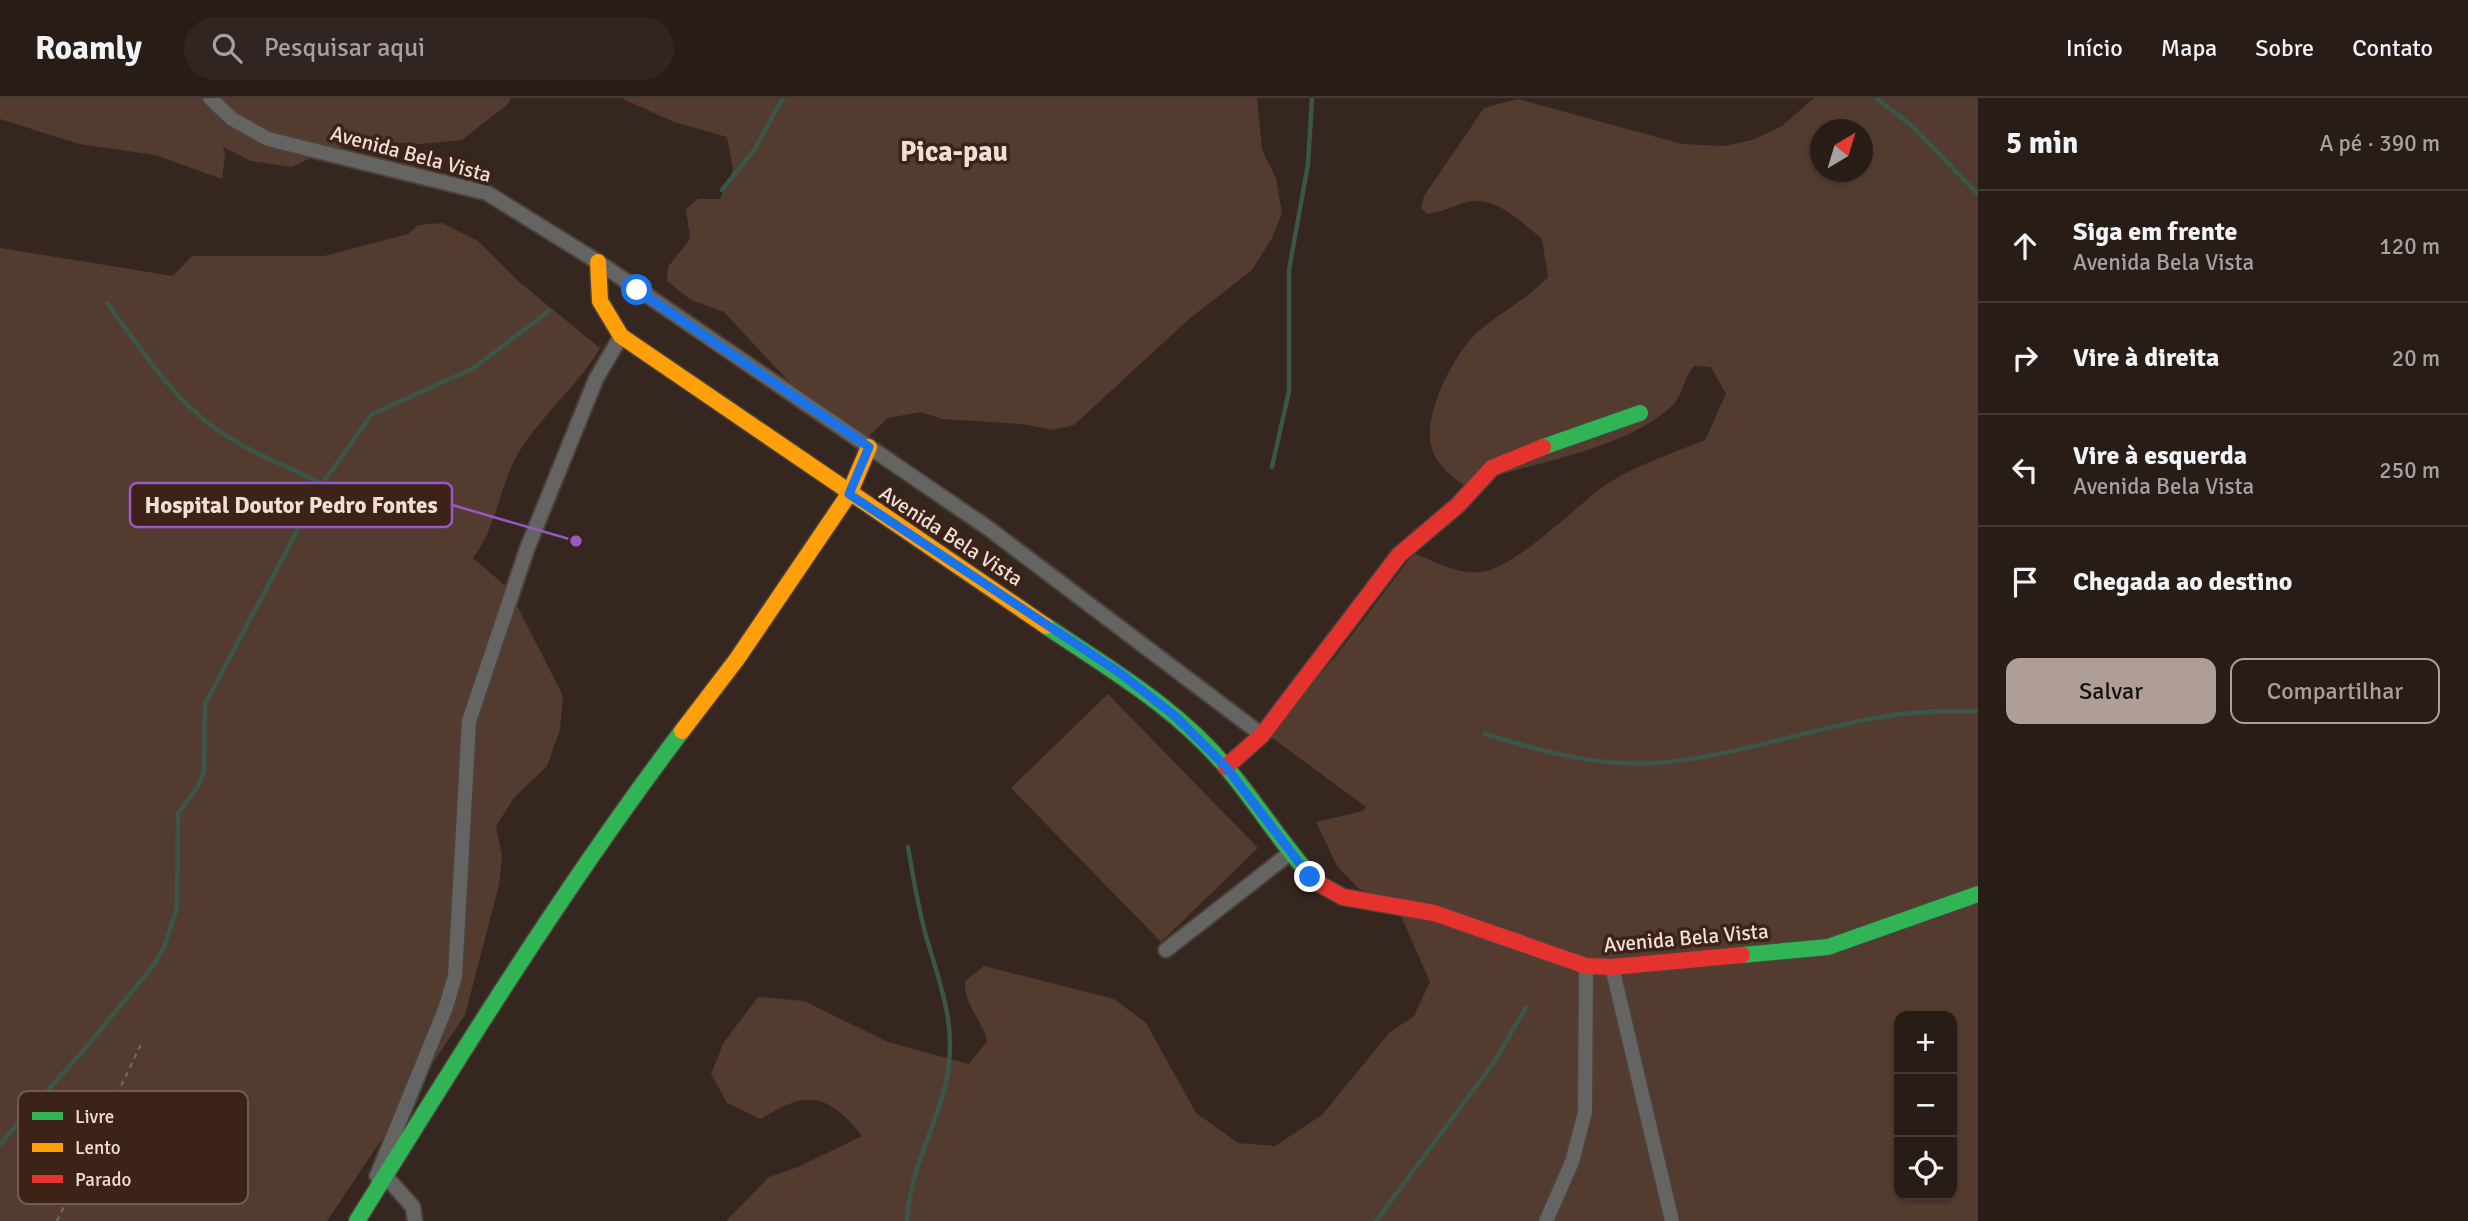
<!DOCTYPE html>
<html lang="pt">
<meta charset="utf-8">
<style>
:root{--surface:#281c17;--page:#302520;--text:#f1f3f6;--muted:#a5a1a1;--line:#443a36;--accent:#af9e97}
body{margin:0;font-family:Signika,sans-serif;background:var(--page);color:var(--text)}
.controls{position:absolute;right:21px;bottom:21px;display:grid;overflow:hidden;border-radius:14px;box-shadow:0 2px 5px #0004}
.controls button{width:63px;height:63px;display:grid;place-items:center;padding:0;border:0;border-bottom:2px solid var(--line);background:var(--surface);color:var(--text);font:35px sans-serif}
.compass{position:absolute;left:1810px;top:21px;width:63px;height:63px;border-radius:50%;background:var(--surface);box-shadow:0 2px 5px #0004;rotate:38deg}
.stop{position:absolute;width:21px;height:21px;margin:-16px;border:5px solid #1a73e8;border-radius:50%;background:#fff}
.stop.end{background:#1a73e8;border-color:#fff;box-shadow:0 2px 7px #0008}
.list{margin:0;padding:0;list-style:none}
h2{display:flex;justify-content:space-between;align-items:center;height:91px;margin:0;padding:0 28px;font-size:30px}
h2 small{font-size:23px;font-weight:400;color:var(--muted)}
.list li{display:grid;grid-template-columns:46px 1fr auto;gap:21px;align-items:center;box-sizing:border-box;height:112px;padding:0 28px;border-top:2px solid var(--line)}
.list b{display:block;font-size:26px;white-space:nowrap}
.list p{margin:0;font-size:23px;white-space:nowrap;color:var(--muted)}
.list em{font-size:23px;font-style:normal;color:var(--muted)}
.actions{display:flex;gap:14px;padding:21px 28px}
.actions a{flex:1;padding:16px 0;border:2px solid var(--accent);border-radius:14px;text-align:center;font-size:24px;color:var(--accent)}
.actions .main{background:var(--accent);color:#111}
.icon{flex:none;width:38px;height:38px;fill:none;stroke:currentColor;stroke-width:2;stroke-linecap:round;stroke-linejoin:round}
.map{position:relative;flex:none;width:1978px;height:1123px;overflow:hidden}
header{display:flex;align-items:center;gap:42px;box-sizing:border-box;height:98px;padding:0 35px;background:var(--surface);border-bottom:2px solid var(--line)}
header strong{font-size:33px}
nav{display:flex;gap:38px;margin-inline-start:auto;font-size:24px}
.search{width:490px;height:63px;background:var(--page);display:flex;align-items:center;gap:18px;box-sizing:border-box;padding:0 24px;border-radius:38px;color:var(--muted);font-size:26px}
main{display:flex}
aside{flex:1;background:var(--surface)}
.map>svg:first-child{display:block}
.green{fill:#543b30;fill-rule:evenodd}
.lines{fill:none;stroke-linecap:round;stroke-linejoin:round}
.stream{stroke:#3a5649;stroke-width:4.5}
.street-casing{stroke:#4d413a;stroke-width:18}
.fast-casing{stroke:#4d413a;stroke-width:19}
.slow-casing{stroke:#4d413a;stroke-width:19}
.jam-casing{stroke:#4d413a;stroke-width:19}
.path{stroke:#696763;stroke-width:2.5;stroke-dasharray:5 5;stroke-linecap:butt}
.street{stroke:#646562;stroke-width:14}
.fast{stroke:#30b455;stroke-width:16}
.slow{stroke:#ff9f0a;stroke-width:16}
.jam{stroke:#e5322d;stroke-width:16}
.route{stroke:#1a73e8;stroke-width:9}
.labels{text-anchor:middle;stroke-width:7;stroke-linejoin:round;paint-order:stroke}
.street-label{font-size:21px;fill:#f0ded7;stroke:#3d2217}
.district-label{font-size:28px;font-weight:bold;fill:#f0ded7;stroke:#3d2217}
.key{fill:#3d2217;stroke:#735a51;stroke-width:2}
.key-label{font-size:19px;fill:#f0ded7}
.leader{fill:none;stroke:#9858c5;stroke-width:2.5}
.callout-dot{fill:#9858c5;stroke:#3d2217;stroke-width:2.5}
.callout{fill:#3d2217;stroke:#9858c5;stroke-width:2.5}
.callout-label{font-size:23px;text-anchor:middle;font-weight:bold;fill:#f0ded7}
</style>
<header>
<strong>Roamly</strong>
<div class="search"><svg class="icon" aria-label="search" viewBox="0 0 24 24"><circle cx="10" cy="10" r="6"/><path d="M15 15l6 6"/></svg>Pesquisar aqui</div>
<nav><a>Início</a><a>Mapa</a><a>Sobre</a><a>Contato</a></nav>
</header>
<main>
<div class="map">
<svg width="1978" height="1123" viewBox="0 0 1978 1123">
<rect width="100%" height="100%" fill="#35261f"/>
<path class="green" d="M0 0H511L508 6 462 42 420 46 364 43 325 53 292 69 251 63 223 49 225 57 222 81 155 57 79 46 0 21Z
M621 0H1257L1262 52 1276 80 1282 115 1271 142 1251 173 1189 221 1074 327 1053 332 1022 326 942 321 921 314 888 320 866 341 791 286 724 214 691 202 667 183 668 169 690 141 686 111 698 101H720L733 72 727 39 674 24Z
M1814 0H1978V1123H726L769 1079 798 1069 862 1038C828 996 808 991 761 1021L727 1005 711 976 724 944 758 899 804 903 888 944 969 966 987 943C982 920 963 907 965 883L984 868 1114 901 1146 925 1196 1015 1238 1045 1275 1048 1322 1017 1389 935 1414 918 1430 884 1397 809 1359 791 1337 768 1316 724 1363 713 1366 709 1267 636 1335 559 1414 455C1433 463 1459 477 1480 474 1517 470 1575 408 1607 386 1636 367 1673 355 1705 342L1726 296 1711 269 1694 268C1683 281 1683 298 1671 309 1623 353 1526 366 1465 387 1449 379 1432 361 1430 342 1427 309 1455 253 1480 232 1504 212 1526 202 1548 179L1542 141C1521 124 1494 95 1464 105 1451 109 1441 114 1427 116L1421 110 1424 98 1484 10 1518 1 1682 46 1724 48 1752 42 1782 28ZM1820 32H1862V74H1820ZM1899 918H1952V1097H1899Z
M442 125 478 143 518 183 600 250C577 290 538 319 515 361 499 392 495 433 473 460L508 490 563 598 560 632 547 668 514 700 496 728 502 759 499 787 465 917 327 1123H0V150L173 178 192 158H324L408 136 418 127Z
M1108 596 1258 750 1161 844 1011 690Z"/>
<g class="lines">
<path class="stream" d="M1876 0 1912 28 1978 96
M722 92 754 52 783 0
M107 205C140 249 171 299 216 331 248 354 288 368 322 386
M1272 369 1289 293V172L1308 66 1312 0
M1485 636C1542 654 1608 671 1668 664 1744 656 1817 628 1893 617 1921 613 1950 613 1978 613
M0 1046 83 953 153 868 165 847 177 809 178 715 199 687 204 673 205 606 322 386 372 316 472 271 549 213
M907 1123C909 1074 935 1031 946 984 958 929 941 890 926 838 918 809 913 779 908 749
M1376 1123 1494 964 1526 909"/>
<g class="street-casing">
<path id="street" d="M210 0 232 21 268 41 487 95 598 164 988 430 1262 637
M1166 852 1290 755
M1612 869 1672 1123
M380 1072 413 1109 415 1123
M377 1078 446 909 455 878 469 623 527 451 596 281 621 238
M1546 1123 1572 1064 1585 1014 1586 868"/>
</g>
<g class="fast-casing">
<path id="fast" d="M1543 349 1640 315
M1046 528C1110 571 1177 610 1227 670 1258 707 1283 748 1316 784
M1742 857 1828 849 1978 796
M357 1123C460 957 564 789 682 633"/>
</g>
<g class="slow-casing">
<path id="slow" d="M598 164 600 203 621 238 1046 528
M682 633 737 561 849 396 869 349"/>
</g>
<g class="jam-casing">
<path id="jam" d="M1226 669 1262 637 1399 457 1458 407 1492 370 1543 349
M1316 784 1343 799 1434 815 1586 868 1612 869 1742 857"/>
</g>
<path class="path" d="M57 1123 141 946"/>
<use href="#street" class="street"/>
<use href="#fast" class="fast"/>
<use href="#slow" class="slow"/>
<use href="#jam" class="jam"/>
</g>
<g class="lines">
<path class="route" d="M637 192 869 349 849 396 1120 575 1175 618 1226 669 1310 779"/>
</g>
<g class="labels">
<g class="street-label">
<text transform="translate(411 56) rotate(15)" y="7">Avenida Bela Vista</text>
<text transform="translate(951 438) rotate(33)" y="7">Avenida Bela Vista</text>
<text transform="translate(1686 840) rotate(-5)" y="7">Avenida Bela Vista</text>
</g>
<g class="district-label">
<text x="954" y="63">Pica-pau</text>
</g>
</g>
<rect x="18" y="993" width="230" height="113" rx="10" class="key"/>
<rect x="32" y="1014" width="31" height="8" fill="#30b455"/>
<rect x="32" y="1045" width="31" height="9" fill="#ff9f0a"/>
<rect x="32" y="1077" width="31" height="8" fill="#e5322d"/>
<g class="key-label">
<text x="75" y="1025">Livre</text>
<text x="75" y="1056">Lento</text>
<text x="75" y="1088">Parado</text>
</g>
<path class="leader" d="M576 443L452 407"/>
<circle class="callout-dot" cx="576" cy="443" r="7"/>
<rect class="callout" x="130" y="385" width="322" height="44" rx="7"/>
<g class="callout-label">
<text x="291" y="415">Hospital Doutor Pedro Fontes</text>
</g>
</svg>
<div class="controls">
<button>+</button>
<button>−</button>
<button><svg class="icon" aria-label="locate" viewBox="0 0 24 24"><circle cx="12" cy="12" r="6"/><path d="M12 2v4M12 18v4M2 12h4M18 12h4"/></svg></button>
</div>
<svg class="compass" viewBox="-18 -18 36 36"><path d="M0-13l5 13h-10z" fill="#e53935"/><path d="M0 13l5-13h-10z" fill="#a5a1a1"/></svg>
<div class="stop" style="left:637px;top:192px"></div>
<div class="stop end" style="left:1310px;top:779px"></div>
</div>
<aside>
<h2>5 min<small>A pé · 390 m</small></h2>
<ul class="list">
<li><svg class="icon" aria-label="ahead" viewBox="0 0 24 24"><path d="M12 20V5M6 11l6-6 6 6"/></svg><div><b>Siga em frente</b><p>Avenida Bela Vista</p></div><em>120 m</em></li>
<li><svg class="icon" aria-label="right" viewBox="0 0 24 24"><path d="M7 20v-9h11M14 6l5 5-5 5"/></svg><div><b>Vire à direita</b></div><em>20 m</em></li>
<li><svg class="icon" aria-label="left" viewBox="0 0 24 24"><path d="M17 20v-9H6M10 6l-5 5 5 5"/></svg><div><b>Vire à esquerda</b><p>Avenida Bela Vista</p></div><em>250 m</em></li>
<li><svg class="icon" aria-label="arrive" viewBox="0 0 24 24"><path d="M6 21V4h12l-3 4 3 4H6"/></svg><div><b>Chegada ao destino</b></div></li>
</ul>
<div class="actions"><a class="main">Salvar</a><a>Compartilhar</a></div>
</aside>
</main>
